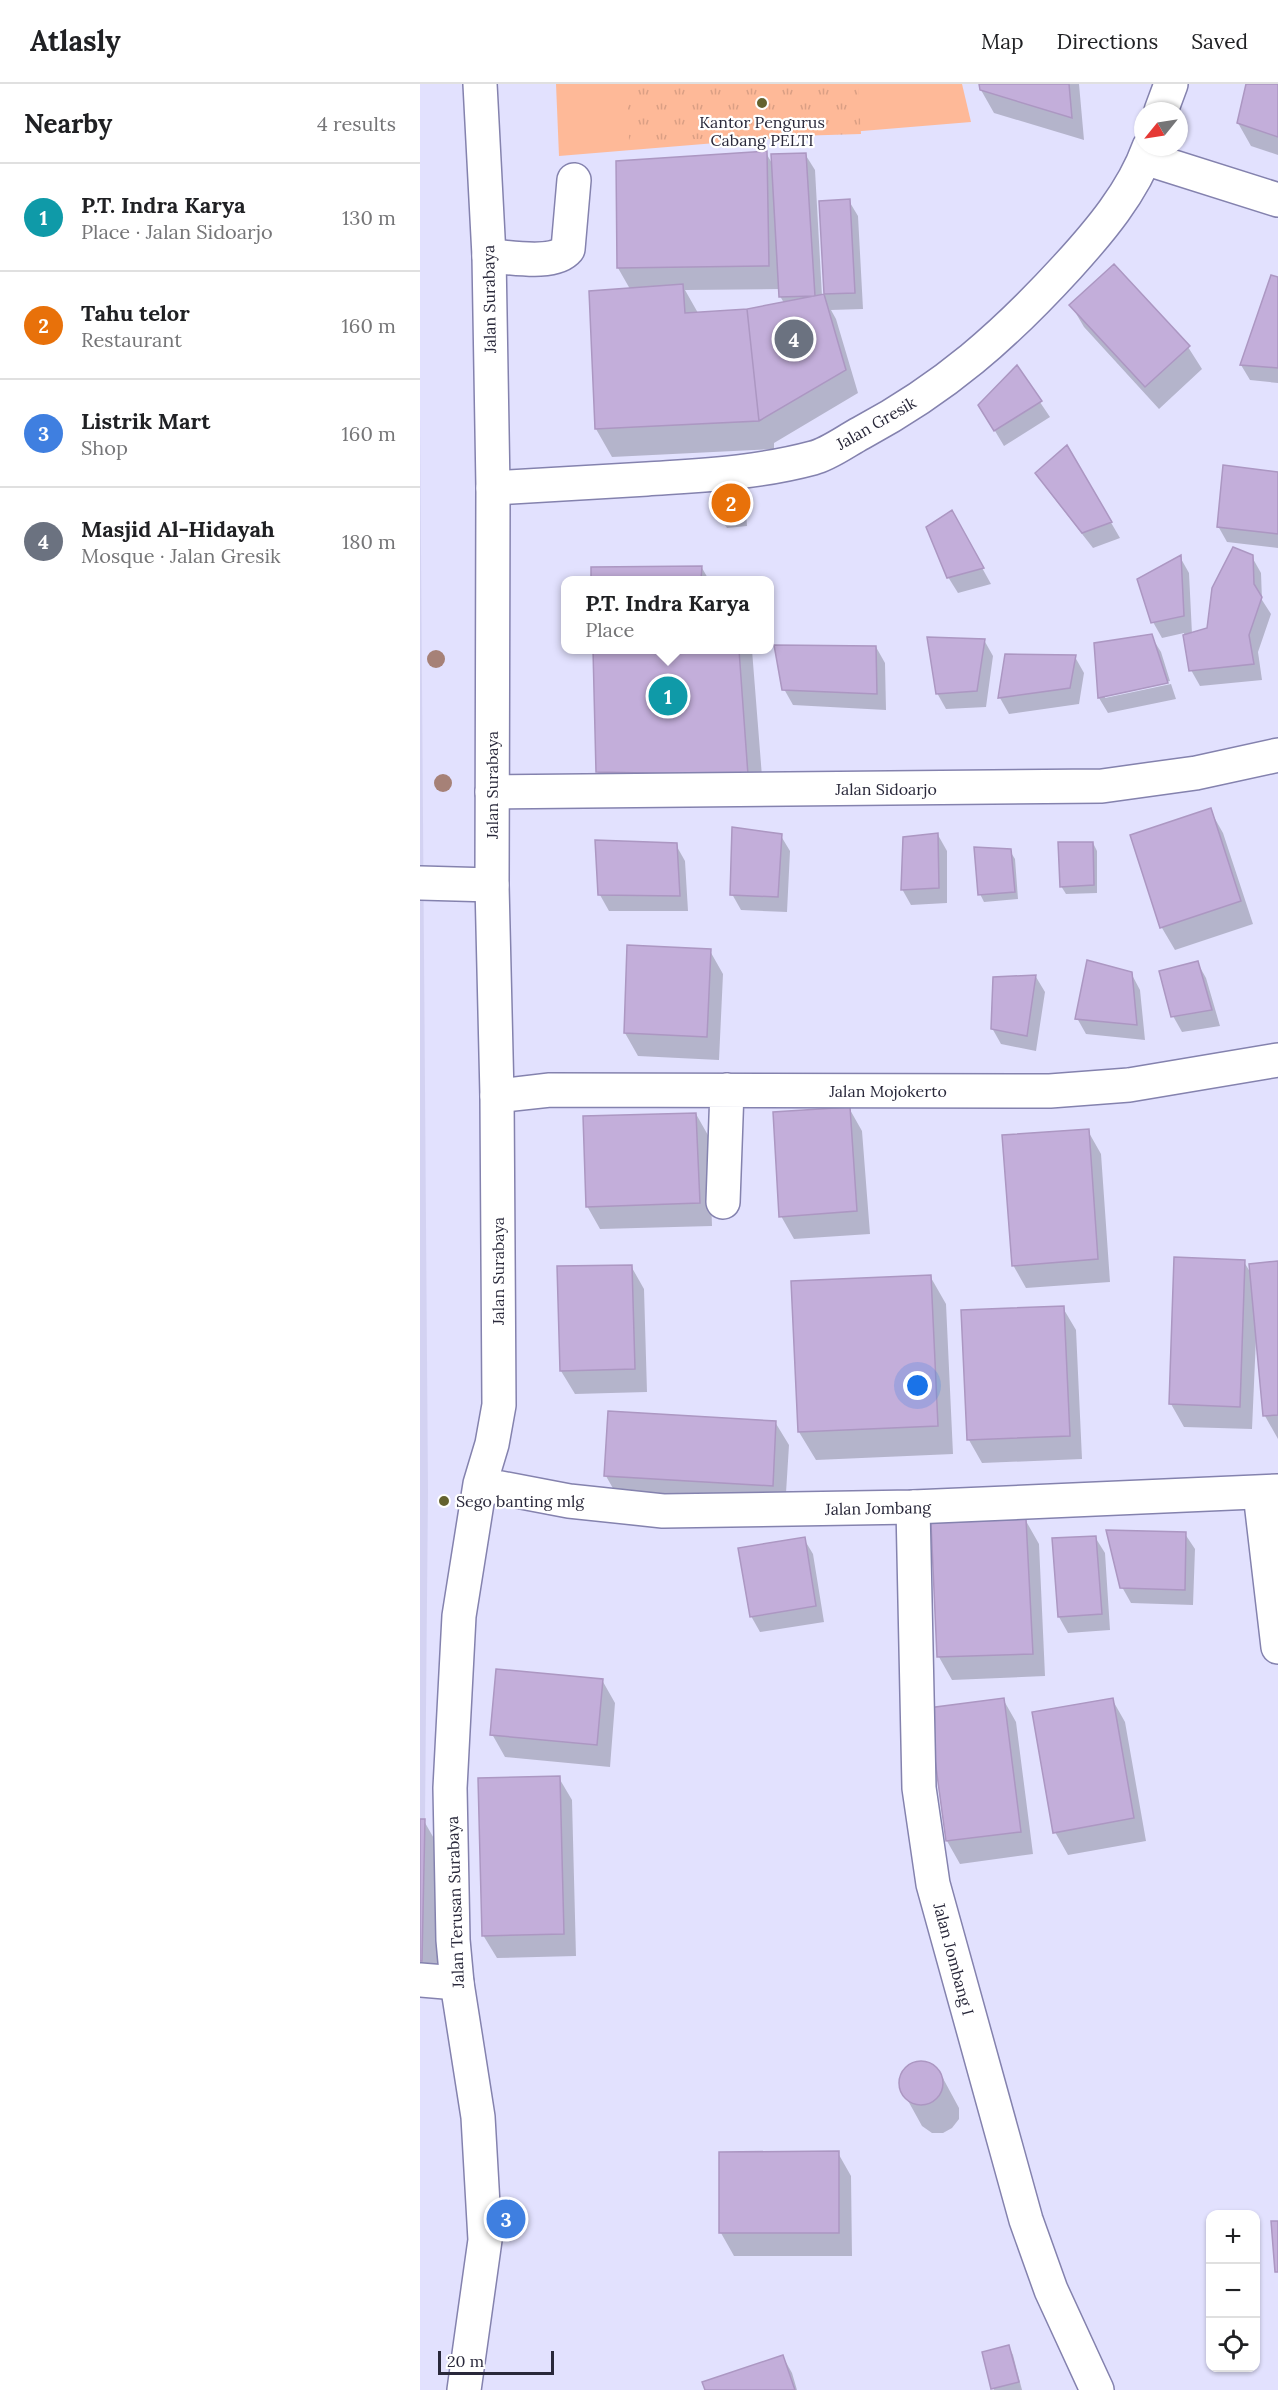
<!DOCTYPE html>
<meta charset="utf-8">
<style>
:root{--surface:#fff;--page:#f6f6f6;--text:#202124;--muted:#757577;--line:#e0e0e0;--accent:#64622f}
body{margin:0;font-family:Lora,serif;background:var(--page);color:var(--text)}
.controls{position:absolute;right:18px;bottom:18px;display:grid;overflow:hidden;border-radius:12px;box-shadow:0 2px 4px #0004}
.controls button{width:54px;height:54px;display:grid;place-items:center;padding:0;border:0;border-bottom:2px solid var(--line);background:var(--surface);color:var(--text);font:30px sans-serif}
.compass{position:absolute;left:714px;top:18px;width:54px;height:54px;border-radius:50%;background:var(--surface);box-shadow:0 2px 4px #0004;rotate:240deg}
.scale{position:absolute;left:18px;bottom:15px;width:116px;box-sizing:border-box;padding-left:6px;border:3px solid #29283a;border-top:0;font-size:16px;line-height:21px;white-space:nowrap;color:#29283a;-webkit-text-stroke:4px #fff;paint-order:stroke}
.you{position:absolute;left:498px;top:1302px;width:21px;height:21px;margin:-15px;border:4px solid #fff;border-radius:50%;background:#1a73e8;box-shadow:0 0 0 9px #1a73e833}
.badge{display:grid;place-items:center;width:39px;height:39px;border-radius:50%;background:var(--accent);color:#fff;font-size:20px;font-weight:700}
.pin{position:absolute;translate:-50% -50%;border:3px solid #fff;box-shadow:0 2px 6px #0006}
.popup{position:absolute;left:141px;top:492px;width:213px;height:78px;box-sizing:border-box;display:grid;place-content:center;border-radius:12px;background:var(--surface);filter:drop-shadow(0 2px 4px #0005);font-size:20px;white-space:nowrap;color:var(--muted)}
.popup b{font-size:22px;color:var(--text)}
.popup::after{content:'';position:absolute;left:50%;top:100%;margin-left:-12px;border:12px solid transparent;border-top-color:var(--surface)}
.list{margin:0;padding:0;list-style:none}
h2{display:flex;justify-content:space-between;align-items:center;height:78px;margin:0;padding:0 24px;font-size:26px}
h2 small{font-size:20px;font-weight:400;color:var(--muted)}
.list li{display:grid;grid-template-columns:39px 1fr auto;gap:18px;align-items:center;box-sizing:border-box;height:108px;padding:0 24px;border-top:2px solid var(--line)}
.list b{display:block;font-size:22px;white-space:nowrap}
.list p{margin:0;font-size:20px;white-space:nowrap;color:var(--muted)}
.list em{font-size:20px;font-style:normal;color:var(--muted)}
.icon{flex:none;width:33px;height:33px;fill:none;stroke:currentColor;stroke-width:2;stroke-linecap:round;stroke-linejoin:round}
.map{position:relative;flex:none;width:858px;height:2306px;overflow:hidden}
header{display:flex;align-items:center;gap:36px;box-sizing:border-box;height:84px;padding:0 30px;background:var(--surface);border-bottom:2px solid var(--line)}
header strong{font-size:28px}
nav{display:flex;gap:33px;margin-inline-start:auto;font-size:21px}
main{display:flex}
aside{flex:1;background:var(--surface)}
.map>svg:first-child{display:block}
.built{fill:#d3d2f2}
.grass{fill:#feb998}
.park{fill:url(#park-tufts)}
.shadow{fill:#0003;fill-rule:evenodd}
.building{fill:#c3aeda;stroke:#ac97c2;stroke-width:1.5}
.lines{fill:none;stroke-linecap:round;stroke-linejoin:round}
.minor-casing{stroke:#8482ae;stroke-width:36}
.major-casing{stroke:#8482ae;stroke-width:36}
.minor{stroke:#fff;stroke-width:33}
.major{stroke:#fff;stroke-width:33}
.tree{fill:#a68177}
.poi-dot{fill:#64622f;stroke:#fff;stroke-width:2}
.labels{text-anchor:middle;stroke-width:4.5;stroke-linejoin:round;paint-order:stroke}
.poi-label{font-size:16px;fill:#29283a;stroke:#fff}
.street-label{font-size:16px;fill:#29283a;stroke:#fff}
</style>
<header>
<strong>Atlasly</strong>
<nav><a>Map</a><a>Directions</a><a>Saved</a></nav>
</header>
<main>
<aside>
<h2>Nearby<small>4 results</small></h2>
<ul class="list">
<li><span class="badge" style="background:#0f9aa8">1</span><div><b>P.T. Indra Karya</b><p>Place · Jalan Sidoarjo</p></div><em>130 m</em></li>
<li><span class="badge" style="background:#e8710a">2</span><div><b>Tahu telor</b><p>Restaurant</p></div><em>160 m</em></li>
<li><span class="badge" style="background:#3f7fe0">3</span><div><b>Listrik Mart</b><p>Shop</p></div><em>160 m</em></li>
<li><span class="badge" style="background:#6b7280">4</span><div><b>Masjid Al-Hidayah</b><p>Mosque · Jalan Gresik</p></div><em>180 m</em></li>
</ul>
</aside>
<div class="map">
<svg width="858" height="2306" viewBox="0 0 858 2306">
<defs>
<pattern id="park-tufts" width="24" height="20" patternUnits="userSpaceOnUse" patternTransform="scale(1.5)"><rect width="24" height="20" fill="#feb998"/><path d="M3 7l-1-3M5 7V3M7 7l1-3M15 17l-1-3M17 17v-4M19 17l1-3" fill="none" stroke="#da9f84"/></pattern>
</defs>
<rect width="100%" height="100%" fill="#e2e1fe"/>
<path class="built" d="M0 332 8 1407 5 1735H0Z"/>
<path class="grass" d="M136 0H542L551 38 139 72Z"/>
<path class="park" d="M207 0H438L441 50 209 57Z"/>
<path class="shadow" d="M560 0H659L664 56 574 29 561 6Z
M828 0H858V71L831 62 818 39Z
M346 69 353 81 385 70 395 86 402 212 405 211 400 118 429 117 438 132 443 225 411 226 416 235 438 309 354 359V365L192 373 176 345 171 208 210 205 198 184ZM360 205V212L364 219 327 226 278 229 265 206Z
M858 195V299L830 296 821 281Z
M651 221 768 263 782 285 739 325 664 243Z
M597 284 630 333 584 362 569 337Z
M647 363 700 454 673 464 627 405 617 389Z
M858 389V464L807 458 798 442Z
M320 403 325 411 327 442 307 444 302 436 300 405Z
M531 428 571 500 538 509 528 493Z
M760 473 769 489 772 550 789 545 832 473 841 489 842 516 851 530 838 568 842 596 780 602 771 586 764 549 742 554 733 538Z
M282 484 289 496H173V485Z
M731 552 741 568 750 597 685 611V614L751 600 756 615 688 629 679 614Z
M564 556 573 572 566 623 526 625 517 609Z
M456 563 465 579 466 626 373 621 364 605Z
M175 566H332L344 718 194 716 178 688Z
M587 571 655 573 664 589 659 620 589 630 580 614Z
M790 726 803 749 833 840 755 866 742 844 711 752Z
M518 751 527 767V819L491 821 482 805Z
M361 752 370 767 367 828 321 826 312 810Z
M673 759 677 767V809L646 810 641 802Z
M256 761 265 777 268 827H189L180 811Z
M590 767 595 775 598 815 564 818 560 810Z
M209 863 290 867 303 890 299 976 218 972 205 949Z
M777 878 786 894 800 942 762 948 753 932Z
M711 889 720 906 725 956 666 950 657 934Z
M616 893 625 908 616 967 581 960 572 944Z
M429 1024 442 1047 450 1150 374 1155 361 1132Z
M276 1030 289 1053 292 1142 180 1145 167 1122Z
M668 1047 681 1070 690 1198 606 1204 593 1181Z
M824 1178 832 1191 858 1179V1355L845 1332 838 1254H836L832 1345 764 1343 751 1320Z
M211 1182 224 1205 227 1308 155 1310 141 1287Z
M510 1192 526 1220 533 1370 396 1376 379 1348Z
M643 1224 656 1246 662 1375 562 1379 549 1356Z
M355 1338 369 1361 365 1425 199 1415 186 1392Z
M606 1437 619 1460 625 1592 532 1596 519 1573 513 1440Z
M765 1450 775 1465 773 1521 711 1519 702 1503Z
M675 1453 685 1469 690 1546 648 1549 639 1533Z
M384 1455 393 1470 404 1538 340 1548 331 1532Z
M182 1596 195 1619 190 1683 85 1673 72 1650Z
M583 1615 596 1638 613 1770 540 1780 527 1757 510 1625Z
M692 1615 705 1638 726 1757 648 1771 635 1748Z
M139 1694 152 1716 156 1872 77 1874 63 1851Z
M0 1737H4L20 1765 17 1904H0Z
M497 1978 508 1979 518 1985 539 2024V2035L532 2044 523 2049H512L502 2042 481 2004V1992L487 1983Z
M300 2069H418L431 2092 432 2172H314L301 2149Z
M589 2263 593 2271 602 2306H574L564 2269Z
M363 2273 372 2289 377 2306H286Z"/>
<path class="building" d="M559 0H649L652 34 560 6Z
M826 0H858V53L817 39Z
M347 67 349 182 197 184 196 77Z
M386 69 395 212 359 213 351 70Z
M430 115 435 209 404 210 399 117Z
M694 180 770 262 725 303 649 221Z
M851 191 858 193V284L820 281Z
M263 200 265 229 327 225 339 337 175 345 169 207Z
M404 210 426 286 339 337 327 225Z
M597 281 622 317 574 347 558 321Z
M647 361 692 438 662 449 615 389Z
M803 381 858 388V450L797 443Z
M321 402 323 434 301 436 299 403Z
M532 426 564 484 527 494 506 443Z
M813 463 833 471 834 500 842 513 829 551 834 580 769 587 763 551 787 544 792 504Z
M761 471 764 532 731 539 717 495Z
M282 482 281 496H171V483Z
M732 550 748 599 678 614 674 559Z
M507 553 565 555 557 607 516 610Z
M354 561 456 562 457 610 362 606Z
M173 566H319L328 691 176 688Z
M585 570 656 571 650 604 578 614Z
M791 724 821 817 740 844 710 751Z
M312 743 362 750 358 813 310 811Z
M518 749 519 804 481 806 483 753Z
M175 756 257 759 260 812 178 811Z
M638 758H673L674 801 640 803Z
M554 763 591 765 595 808 558 811Z
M207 861 291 865 287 953 204 949Z
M667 876 712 888 717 941 655 935Z
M778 877 792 926 751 933 739 887Z
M616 891 607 952 571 945 573 893Z
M430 1023 437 1127 359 1133 353 1028Z
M276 1029 280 1119 166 1123 163 1032Z
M669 1045 678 1175 592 1182 582 1051Z
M754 1173 825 1176 820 1323 749 1320Z
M858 1177V1331L843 1332 829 1180Z
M212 1181 215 1285 140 1287 137 1182Z
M511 1191 518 1342 378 1348 371 1197Z
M644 1222 650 1352 547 1356 541 1226Z
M188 1327 356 1337 353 1402 184 1392Z
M606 1435 613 1570 517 1573 511 1439Z
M686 1446 766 1448 765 1506 700 1504Z
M676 1452 682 1530 638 1533 632 1454Z
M385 1453 396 1522 330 1533 318 1464Z
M76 1585 183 1595 177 1661 70 1651Z
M584 1614 601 1748 526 1757 508 1624Z
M693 1614 714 1734 633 1749 612 1628Z
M140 1692 144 1850 62 1852 58 1694Z
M0 1735H5L2 1877H0Z
M479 1999a22 22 0 1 1 44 0a22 22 0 1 1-44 0Z
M419 2067V2149H299V2068Z
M851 2137H858V2188H855Z
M589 2261 599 2298 571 2305 562 2268Z
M363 2271 375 2306H285L282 2298Z"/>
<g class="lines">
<g class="minor-casing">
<path id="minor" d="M741 27 751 0
M725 74 858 116
M69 172C90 173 134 182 148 165L154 96
M73 404C125 401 176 398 227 395 284 391 337 389 393 374 409 370 426 357 441 349 525 304 584 252 648 182 679 148 713 108 729 63
M72 708 682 702 776 689 858 671
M0 799 72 801
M77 1012 130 1006 630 1007 709 1001 858 976
M303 1118 307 1006
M840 1409 858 1563
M493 1423 499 1704 513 1800 606 2136 631 2206 677 2306
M0 1896 37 1899"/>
</g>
<g class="major-casing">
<path id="major" d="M60 1400 149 1417 243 1427 493 1423 858 1407
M44 2306 65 2156 58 2033 37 1899 33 1856 30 1704 39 1532 60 1400 72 1360 79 1321 77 1012 72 801 73 404 69 172 60 0"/>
</g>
<use href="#minor" class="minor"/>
<use href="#major" class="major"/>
</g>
<g class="tree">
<circle cx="16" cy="575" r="9"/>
<circle cx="23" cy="699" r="9"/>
</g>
<g class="poi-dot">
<circle cx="342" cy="19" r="6"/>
<circle cx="24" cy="1417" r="6"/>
</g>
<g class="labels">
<g class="poi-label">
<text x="342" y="44">Kantor Pengurus<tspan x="342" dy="18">Cabang PELTI</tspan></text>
<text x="36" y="1423" text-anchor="start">Sego banting mlg</text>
</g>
<g class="street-label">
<text transform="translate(69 215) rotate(-91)" y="6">Jalan Surabaya</text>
<text transform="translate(456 339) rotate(-30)" y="6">Jalan Gresik</text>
<text transform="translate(72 701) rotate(-90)" y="6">Jalan Surabaya</text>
<text x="466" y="711">Jalan Sidoarjo</text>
<text x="468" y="1013">Jalan Mojokerto</text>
<text transform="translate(78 1187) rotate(-90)" y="6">Jalan Surabaya</text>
<text transform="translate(458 1424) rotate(-1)" y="6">Jalan Jombang</text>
<text transform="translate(35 1818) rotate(-92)" y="6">Jalan Terusan Surabaya</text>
<text transform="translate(534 1875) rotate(75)" y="6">Jalan Jombang I</text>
</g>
</g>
</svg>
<div class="controls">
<button>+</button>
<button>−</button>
<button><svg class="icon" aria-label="locate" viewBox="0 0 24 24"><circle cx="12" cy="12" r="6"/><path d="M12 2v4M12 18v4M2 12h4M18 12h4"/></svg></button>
</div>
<svg class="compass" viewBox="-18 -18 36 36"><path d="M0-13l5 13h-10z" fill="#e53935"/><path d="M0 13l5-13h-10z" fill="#757577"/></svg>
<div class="scale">20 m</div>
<div class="you"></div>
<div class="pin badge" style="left:248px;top:612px;background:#0f9aa8">1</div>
<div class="popup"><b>P.T. Indra Karya</b>Place</div>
<div class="pin badge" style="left:311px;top:419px;background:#e8710a">2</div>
<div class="pin badge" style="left:86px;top:2135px;background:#3f7fe0">3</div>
<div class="pin badge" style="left:374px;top:255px;background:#6b7280">4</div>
</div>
</main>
